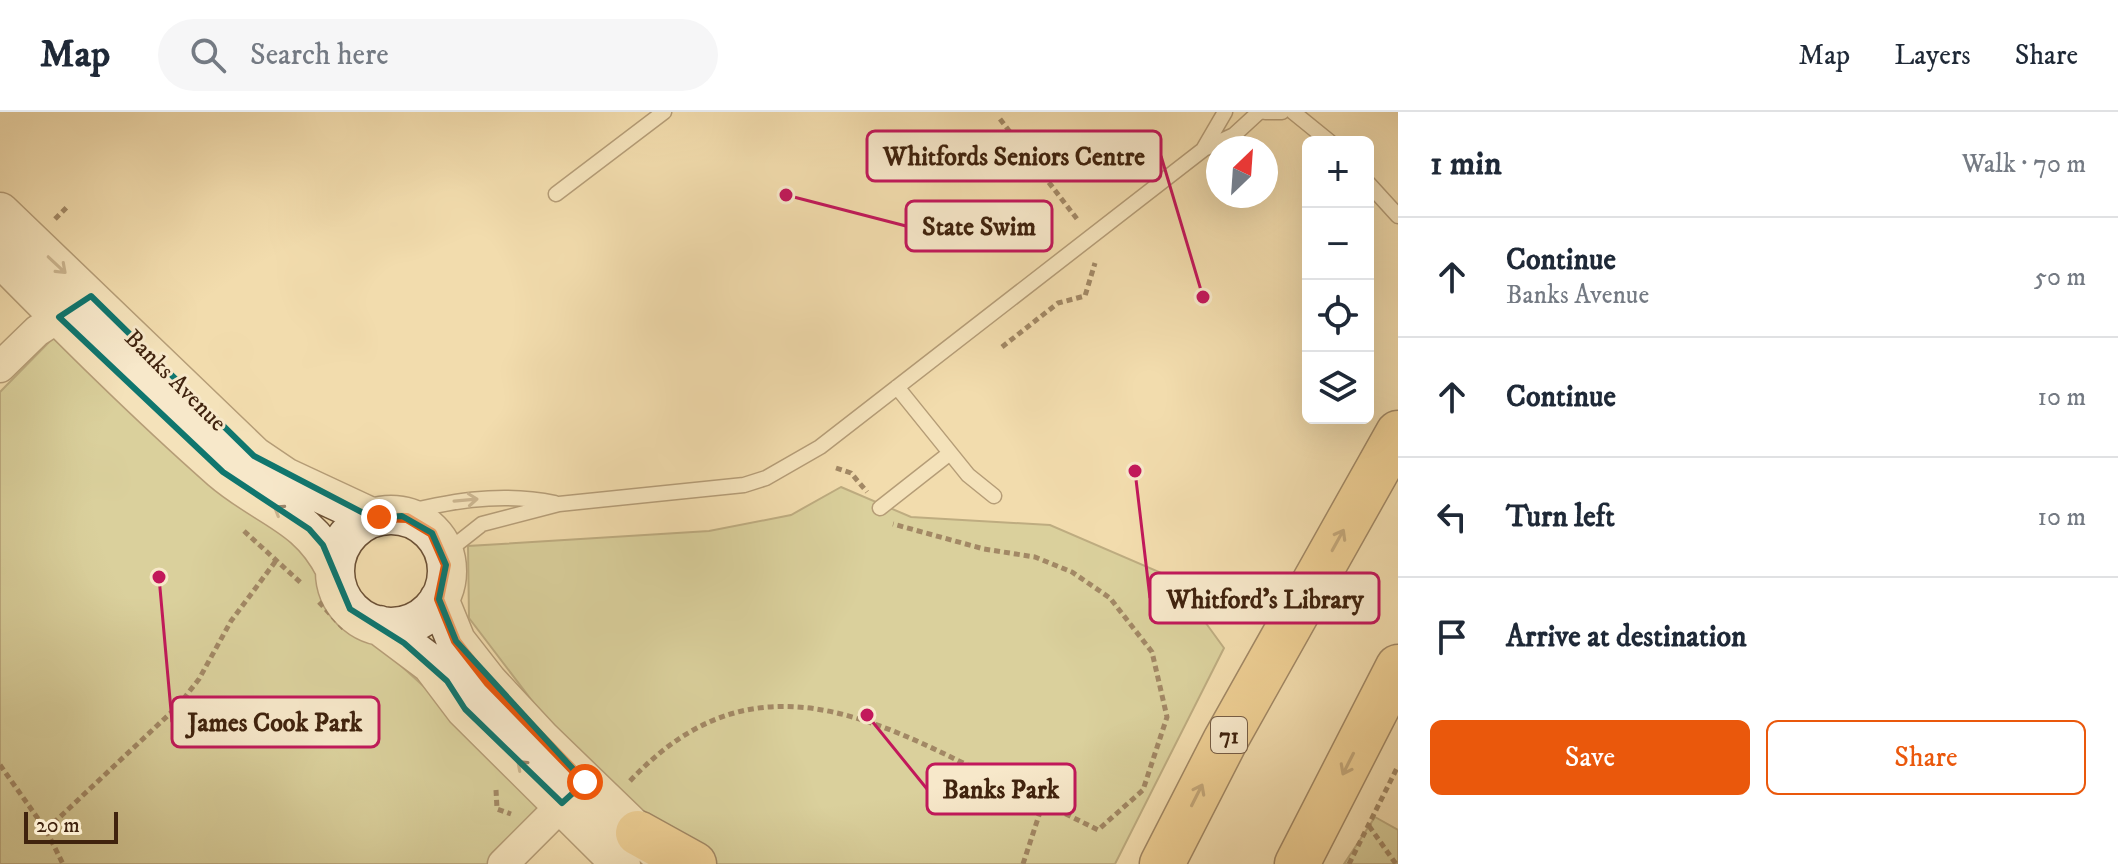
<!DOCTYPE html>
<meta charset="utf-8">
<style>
:root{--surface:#fff;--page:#f6f6f7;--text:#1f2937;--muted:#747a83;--line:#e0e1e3;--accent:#ea580c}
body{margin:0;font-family:"IM FELL DW Pica",serif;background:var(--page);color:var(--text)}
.controls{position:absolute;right:24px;top:24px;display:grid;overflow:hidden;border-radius:12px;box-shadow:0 8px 32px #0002}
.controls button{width:72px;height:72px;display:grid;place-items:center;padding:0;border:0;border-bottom:2px solid var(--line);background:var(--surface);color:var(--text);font:40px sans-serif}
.compass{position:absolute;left:1206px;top:24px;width:72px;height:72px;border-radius:50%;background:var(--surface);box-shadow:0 8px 32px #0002;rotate:25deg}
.scale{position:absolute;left:24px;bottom:20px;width:94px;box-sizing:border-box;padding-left:8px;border:4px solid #40230e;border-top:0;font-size:22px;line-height:28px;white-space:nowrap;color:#40230e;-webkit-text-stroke:6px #f7e8ca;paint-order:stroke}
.stop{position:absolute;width:24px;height:24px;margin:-18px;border:6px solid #ea580c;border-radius:50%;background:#fff}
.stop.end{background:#ea580c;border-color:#fff;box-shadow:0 2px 8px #0008}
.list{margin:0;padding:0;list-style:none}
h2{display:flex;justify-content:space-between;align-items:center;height:104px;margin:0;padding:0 32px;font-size:34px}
h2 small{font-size:26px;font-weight:400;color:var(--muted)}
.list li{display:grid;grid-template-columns:52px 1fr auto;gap:24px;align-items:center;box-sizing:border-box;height:120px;padding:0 32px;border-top:2px solid var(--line)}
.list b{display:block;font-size:30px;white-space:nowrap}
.list p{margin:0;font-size:26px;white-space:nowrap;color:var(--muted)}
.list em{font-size:26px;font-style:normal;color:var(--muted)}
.actions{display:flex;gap:16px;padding:24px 32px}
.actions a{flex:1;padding:18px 0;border:2px solid var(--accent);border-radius:12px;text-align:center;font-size:28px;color:var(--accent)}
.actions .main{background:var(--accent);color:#fff}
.icon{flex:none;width:44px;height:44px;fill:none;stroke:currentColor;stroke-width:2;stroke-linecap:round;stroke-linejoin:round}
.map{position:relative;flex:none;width:1398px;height:752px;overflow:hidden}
header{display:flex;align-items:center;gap:48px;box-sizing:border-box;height:112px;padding:0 40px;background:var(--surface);border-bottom:2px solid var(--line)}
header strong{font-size:38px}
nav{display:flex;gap:44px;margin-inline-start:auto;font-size:28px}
.search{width:560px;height:72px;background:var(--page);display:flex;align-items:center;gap:20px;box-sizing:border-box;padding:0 28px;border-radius:44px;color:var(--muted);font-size:30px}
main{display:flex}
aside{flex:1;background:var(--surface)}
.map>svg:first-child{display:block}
.green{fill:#bdc088;stroke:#7e724b;stroke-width:2}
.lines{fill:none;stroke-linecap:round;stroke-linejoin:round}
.service-casing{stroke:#6c5136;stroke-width:17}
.minor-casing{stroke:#6c5136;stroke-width:33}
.tertiary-casing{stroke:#6c5136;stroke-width:41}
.trunk-casing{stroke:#40230e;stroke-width:47}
.path{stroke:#40230e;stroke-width:5;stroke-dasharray:6 4;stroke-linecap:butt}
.service{stroke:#f7e8ca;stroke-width:14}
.minor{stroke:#f7e8ca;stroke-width:30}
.tertiary{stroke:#f7e8ca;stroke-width:38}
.trunk{stroke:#e9be76;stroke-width:44}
.oneway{stroke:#9c866c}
.oneway2{stroke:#8c693d}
.route{stroke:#ea580c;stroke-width:10}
.marked{fill:none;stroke:#0f766e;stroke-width:6;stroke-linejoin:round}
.labels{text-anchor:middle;stroke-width:6;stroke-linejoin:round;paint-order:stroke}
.shield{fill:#f7e8ca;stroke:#775e46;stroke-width:2}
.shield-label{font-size:22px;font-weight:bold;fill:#40230e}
.street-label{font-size:24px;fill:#40230e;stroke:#f7e8ca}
.leader{fill:none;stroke:#c2185b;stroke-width:3}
.callout-dot{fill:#c2185b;stroke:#f7e8ca;stroke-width:3}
.callout{fill:#f7e8ca;stroke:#c2185b;stroke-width:3}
.callout-label{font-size:26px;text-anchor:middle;font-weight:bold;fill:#40230e}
</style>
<header>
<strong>Map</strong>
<div class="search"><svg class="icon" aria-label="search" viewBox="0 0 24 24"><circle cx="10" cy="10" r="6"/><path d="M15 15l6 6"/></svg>Search here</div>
<nav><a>Map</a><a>Layers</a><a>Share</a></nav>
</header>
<main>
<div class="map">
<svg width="1398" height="752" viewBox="0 0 1398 752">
<rect width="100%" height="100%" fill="#f2dcad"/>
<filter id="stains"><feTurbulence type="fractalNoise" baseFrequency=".0025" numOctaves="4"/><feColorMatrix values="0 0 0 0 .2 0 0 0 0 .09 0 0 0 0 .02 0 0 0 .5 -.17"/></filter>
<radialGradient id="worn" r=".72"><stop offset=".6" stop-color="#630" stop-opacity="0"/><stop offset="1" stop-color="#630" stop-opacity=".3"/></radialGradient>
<path class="green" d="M55 224 294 429 343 501 550 689 489 752H0V280Z
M841 375 911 405 1050 413 1173 466 1224 536 1115 752H678L593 669 469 506 468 434 709 419 791 403Z
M1375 705 1398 718V752H1344Z"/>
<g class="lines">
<g class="service-casing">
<path id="service" d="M1265 0H1282
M1293 0 1330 30
M1204 36 1225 0
M1368 71 1398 104
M556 82 664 0
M897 275 968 363 994 384
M880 396 950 341
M390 404C446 390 498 379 555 391
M444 442 482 412 559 392 744 373 766 366 820 335 1204 37 1234 23 1259 0"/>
</g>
<g class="minor-casing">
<path id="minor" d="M0 255 37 219 76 194
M503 752 578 677"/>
</g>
<g class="tertiary-casing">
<path id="tertiary" d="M0 100 254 344 285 365 373 406
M0 145C72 218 145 291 221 358 265 396 308 402 335 457
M335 459a56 56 0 1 1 112 0a56 56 0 1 1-112 0Z
M439 487 456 529 488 570 541 627 660 742
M379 513 431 552 465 597 621 752"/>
</g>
<g class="trunk-casing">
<path id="trunk" d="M638 721 694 752
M1162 752 1225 629 1398 321
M1297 752 1398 555"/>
</g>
<path class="path" d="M1000 7 1077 107
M55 107 68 94
M1002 235 1058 191 1085 184 1095 151
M836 356 851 361 867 380
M244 419 301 471
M319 490 345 518
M0 653 46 718 63 752
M630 669C738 554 844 591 967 653 1011 675 1054 696 1098 718L1143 678 1167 605 1152 540 1110 486 1072 460 1035 445 984 437 893 412
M496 678 497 697 511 702
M1369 714 1396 752
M46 718 178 594 199 567 231 509 275 450
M1023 752 1043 691
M1349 752 1398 654"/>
<use href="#service" class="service"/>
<use href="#minor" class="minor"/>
<use href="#tertiary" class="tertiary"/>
<use href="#trunk" class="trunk"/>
</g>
<defs><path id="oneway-shaft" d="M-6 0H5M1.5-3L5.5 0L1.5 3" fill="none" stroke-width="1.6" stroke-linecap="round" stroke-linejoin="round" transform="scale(2)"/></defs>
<g class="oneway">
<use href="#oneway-shaft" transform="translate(57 153) rotate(43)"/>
<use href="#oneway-shaft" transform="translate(466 388) rotate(-5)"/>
<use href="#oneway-shaft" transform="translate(284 401) rotate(-148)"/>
<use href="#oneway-shaft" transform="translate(526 657) rotate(-137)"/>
</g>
<g class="oneway2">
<use href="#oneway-shaft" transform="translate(1338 428) rotate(-61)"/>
<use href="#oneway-shaft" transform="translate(1348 652) rotate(117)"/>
<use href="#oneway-shaft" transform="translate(1197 683) rotate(-63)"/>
</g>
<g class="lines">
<path class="route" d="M379 405 407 406 432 421 446 453 439 487 456 529 488 570 585 670"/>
</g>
<path d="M0 0H1398V752H0ZM91 184 254 344 373 406 402 404 432 421 446 453 439 487 456 529 585 670 562 691 465 597 447 569 404 531 350 497 323 433 309 417 223 360 59 205Z" fill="#f2dcad" fill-opacity=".55" fill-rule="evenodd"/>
<path class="marked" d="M91 184 254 344 373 406 402 404 432 421 446 453 439 487 456 529 585 670 562 691 465 597 447 569 404 531 350 497 323 433 309 417 223 360 59 205Z"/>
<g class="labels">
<rect class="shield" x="1211" y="605" width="36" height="36" rx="6"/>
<g class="shield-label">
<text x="1229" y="631">71</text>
</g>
<g class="street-label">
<text transform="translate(176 268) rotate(45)" y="8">Banks Avenue</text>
</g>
</g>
<path class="leader" d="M1203 185L1161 44M786 83L906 114M1135 359L1150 486M159 465L172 610M867 603L927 677"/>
<g class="callout-dot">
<circle cx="1203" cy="185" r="8"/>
<circle cx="786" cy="83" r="8"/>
<circle cx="1135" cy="359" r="8"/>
<circle cx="159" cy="465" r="8"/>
<circle cx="867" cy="603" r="8"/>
</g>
<g class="callout">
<rect x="867" y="19" width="294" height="50" rx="8"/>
<rect x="906" y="89" width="146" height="50" rx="8"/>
<rect x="1150" y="461" width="229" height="50" rx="8"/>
<rect x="172" y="585" width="207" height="50" rx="8"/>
<rect x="927" y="652" width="148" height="50" rx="8"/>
</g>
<g class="callout-label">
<text x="1014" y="53">Whitfords Seniors Centre</text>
<text x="979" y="123">State Swim</text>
<text x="1265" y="496">Whitford's Library</text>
<text x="275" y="619">James Cook Park</text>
<text x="1001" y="686">Banks Park</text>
</g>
<rect width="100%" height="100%" filter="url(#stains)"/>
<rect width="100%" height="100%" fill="url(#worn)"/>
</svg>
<div class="controls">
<button>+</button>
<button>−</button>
<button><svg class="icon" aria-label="locate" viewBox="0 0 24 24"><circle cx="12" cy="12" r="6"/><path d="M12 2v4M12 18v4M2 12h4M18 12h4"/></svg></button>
<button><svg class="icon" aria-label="layers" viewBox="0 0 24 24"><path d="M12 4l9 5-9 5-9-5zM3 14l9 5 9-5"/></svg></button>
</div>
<svg class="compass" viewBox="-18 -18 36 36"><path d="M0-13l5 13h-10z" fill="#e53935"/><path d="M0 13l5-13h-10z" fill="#747a83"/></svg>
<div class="scale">20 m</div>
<div class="stop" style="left:585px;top:670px"></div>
<div class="stop end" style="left:379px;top:405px"></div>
</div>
<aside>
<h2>1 min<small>Walk · 70 m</small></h2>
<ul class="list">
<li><svg class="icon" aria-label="ahead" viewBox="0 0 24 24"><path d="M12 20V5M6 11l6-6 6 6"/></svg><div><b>Continue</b><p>Banks Avenue</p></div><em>50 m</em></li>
<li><svg class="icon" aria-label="ahead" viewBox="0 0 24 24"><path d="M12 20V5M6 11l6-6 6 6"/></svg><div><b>Continue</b></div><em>10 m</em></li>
<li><svg class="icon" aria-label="left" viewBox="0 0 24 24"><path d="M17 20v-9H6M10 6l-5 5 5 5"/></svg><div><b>Turn left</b></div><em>10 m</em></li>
<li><svg class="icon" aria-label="arrive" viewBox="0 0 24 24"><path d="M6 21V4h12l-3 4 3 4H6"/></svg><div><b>Arrive at destination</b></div></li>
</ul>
<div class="actions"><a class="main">Save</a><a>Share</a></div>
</aside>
</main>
